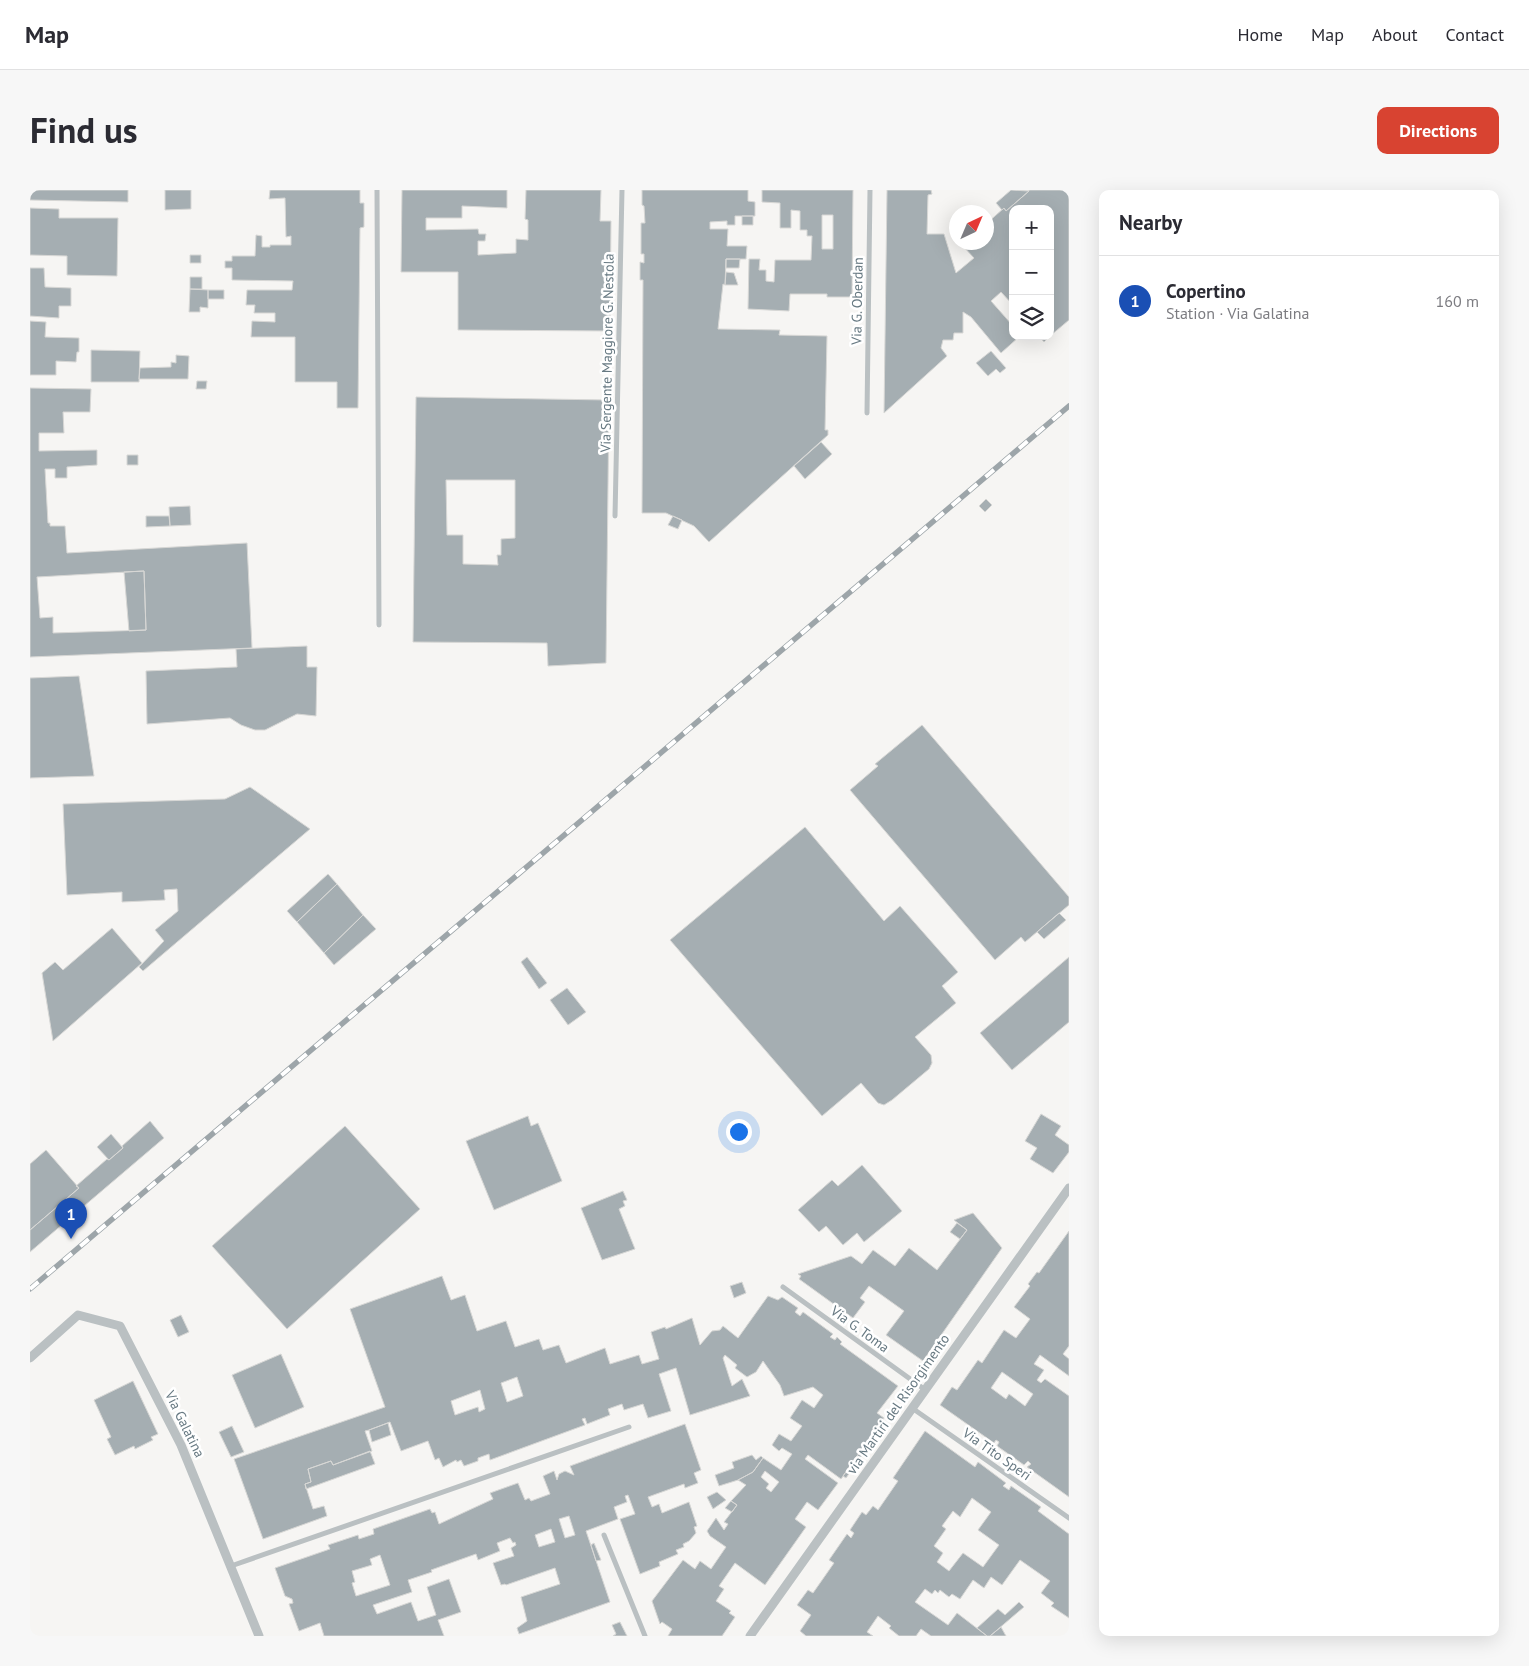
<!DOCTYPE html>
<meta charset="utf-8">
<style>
:root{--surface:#fff;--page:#f7f7f7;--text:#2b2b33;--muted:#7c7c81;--line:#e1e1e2;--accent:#d84331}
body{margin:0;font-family:"PT Sans",sans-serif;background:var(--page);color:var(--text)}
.controls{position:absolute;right:15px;top:15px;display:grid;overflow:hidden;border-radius:10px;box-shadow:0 5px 20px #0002}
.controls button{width:45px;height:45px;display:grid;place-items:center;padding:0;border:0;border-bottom:1px solid var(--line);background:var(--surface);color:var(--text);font:25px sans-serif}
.compass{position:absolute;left:919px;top:15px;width:45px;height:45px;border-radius:50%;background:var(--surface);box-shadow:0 5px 20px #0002;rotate:44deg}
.you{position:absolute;left:708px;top:941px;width:18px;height:18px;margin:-12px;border:4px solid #fff;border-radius:50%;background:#1a73e8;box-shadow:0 0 0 8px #1a73e833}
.badge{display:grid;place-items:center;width:32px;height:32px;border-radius:50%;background:var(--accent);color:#fff;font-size:16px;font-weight:700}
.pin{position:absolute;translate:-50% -41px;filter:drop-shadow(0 1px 2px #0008)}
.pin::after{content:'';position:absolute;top:26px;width:18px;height:15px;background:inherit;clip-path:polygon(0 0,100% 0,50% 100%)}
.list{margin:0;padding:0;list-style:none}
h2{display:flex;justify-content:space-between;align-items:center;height:65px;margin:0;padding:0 20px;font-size:21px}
h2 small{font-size:16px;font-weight:400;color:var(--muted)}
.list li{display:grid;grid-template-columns:32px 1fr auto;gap:15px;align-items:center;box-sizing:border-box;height:90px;padding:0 20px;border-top:1px solid var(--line)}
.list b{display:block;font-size:19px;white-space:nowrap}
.list p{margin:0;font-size:16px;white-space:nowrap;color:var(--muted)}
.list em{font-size:16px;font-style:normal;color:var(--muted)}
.icon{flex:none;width:28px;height:28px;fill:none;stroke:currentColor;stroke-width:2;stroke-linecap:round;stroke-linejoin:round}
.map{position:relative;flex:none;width:1039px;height:1446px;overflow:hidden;border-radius:10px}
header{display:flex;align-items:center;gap:30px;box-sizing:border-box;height:70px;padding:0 25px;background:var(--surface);border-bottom:1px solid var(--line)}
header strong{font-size:24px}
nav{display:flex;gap:28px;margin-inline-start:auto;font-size:18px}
.intro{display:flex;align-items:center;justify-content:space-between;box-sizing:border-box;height:120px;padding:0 30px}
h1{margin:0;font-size:35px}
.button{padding:12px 22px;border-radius:10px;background:var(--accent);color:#fff;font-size:18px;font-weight:700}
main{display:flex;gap:30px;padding:0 30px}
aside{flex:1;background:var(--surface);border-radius:10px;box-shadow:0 5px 20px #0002}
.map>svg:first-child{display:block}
.building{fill:#a5aeb2;stroke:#d7d7d5;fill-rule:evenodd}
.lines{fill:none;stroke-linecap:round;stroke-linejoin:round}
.minor{stroke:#bac0c2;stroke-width:5}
.tertiary{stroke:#bac0c2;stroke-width:9}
.rail-casing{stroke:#9da5a9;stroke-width:5.5}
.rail{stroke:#fff;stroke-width:4;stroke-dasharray:11;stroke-linecap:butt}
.labels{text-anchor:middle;stroke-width:5;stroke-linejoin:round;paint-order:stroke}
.street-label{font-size:14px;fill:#677982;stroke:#fff}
</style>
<header>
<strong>Map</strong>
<nav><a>Home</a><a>Map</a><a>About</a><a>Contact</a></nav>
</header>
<div class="intro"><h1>Find us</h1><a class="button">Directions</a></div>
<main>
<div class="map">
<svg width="1039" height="1446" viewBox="0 0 1039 1446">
<rect width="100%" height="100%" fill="#f6f5f3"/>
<path class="building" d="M0 0H98V12L0 10Z
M135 0H161V19L135 20Z
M240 0H330V13H334V37L330 38 328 218H307V192H265V147H221L222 131 245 132V123H224L225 115H216L217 100H262L263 91 202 90V78H195V71H202V66H225L226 45 232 46V57H240V55H261V46L256 47 255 8 239 9Z
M372 0H477V18L432 16V28H396V40L448 39 449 44H456L455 51H448V65L486 63V49L498 50V30L495 29 496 0H571L570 31H581L580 141 428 140V82H371Z
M612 0H718V11L725 12V26H705V35H697V31L680 32V39H698L697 56H717L716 69H696L695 95 693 94 688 139 750 140 749 145 797 146 795 240H798V245L679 352 664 336 636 323H612L613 90H610V72L614 73V64H611V33H615L614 16 612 15Z
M732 0H823L822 107H797V104H760L759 121 718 119 719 69H730L729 80H736V91L744 92 745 70H781L782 46H777V40H770V21L761 20V38H750V13L732 12ZM792 25H803V59H792Z
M857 0H901L902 4 898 5 897 44H914L926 83 944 68 932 55 935 52H956V34L974 18 976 21 999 1V0H1039V130L1020 146V19H983V115L971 102 961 111 983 136V146H990L971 163 941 127 933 122V143H924L923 150H913L911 158 917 166 854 223Z
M981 0 999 1 976 21 974 18 972 20 966 13Z
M0 18 29 19V28H88L87 86 37 85V66L0 65Z
M712 26H723V35H712Z
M160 65H171V73H160Z
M696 69H710L709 78H696Z
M0 78H14L15 97 41 98V116H29V128L0 126Z
M696 82 704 83 708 95H695Z
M160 87H172V99H160Z
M160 99 178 100V118L170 117V122H159Z
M178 100H194V109H178Z
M0 131 16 132 15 147 49 148V162H47L46 172 26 171V185H0Z
M1009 146H1020L1014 152Z
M61 160 110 161 109 192H61Z
M961 161 976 178 970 183 966 179 958 186 946 173Z
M146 165 159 166 158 189H109L110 178 141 177V172L146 173Z
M167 191H177L176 199H166Z
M0 198 61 199 60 222H33L34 243H9V261L67 260V275L37 277V288H25V279H15L18 333H20V336H35L37 363 217 353 222 458 0 467ZM114 381 116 440 23 443V427L10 428 7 387Z
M386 207 579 210 576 473 518 476 517 453 383 452ZM416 290H485V348L471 349V365H467L468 375 433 374V345H417Z
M791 252 802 264 775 289 764 276Z
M97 265H108V275H97Z
M956 309 962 315 955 322 949 316Z
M160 316 161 335 140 336 139 317Z
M116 326H139L140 336 116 337Z
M643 326 652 330 648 339 638 335Z
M114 381 116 440 99 441 94 382Z
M277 456V477H287L286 526 267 524 235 540H225L211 535 200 528 117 534 116 481 207 477 206 459Z
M49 486 64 586 0 588V488Z
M892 535 1039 707V715L995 752 991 747 965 770 820 600 848 576 845 574Z
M220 597 280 639 113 781 109 777 134 751 125 740 148 721 147 699 134 700 135 710 92 712V702L37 705 33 614 195 609Z
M775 637 854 731 870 716 928 782 912 796 926 813 885 847 901 865 902 873 899 879 862 910 854 915 848 913 831 893 792 926 640 750Z
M298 684 307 694 267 732 257 721Z
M307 694 333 725 294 763 267 732Z
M1029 723 1036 730 1014 749 1007 742Z
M333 725 346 739 304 775 294 763Z
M82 738 112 773 23 851 12 783 25 772 33 780Z
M497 767 517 793 509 799 491 772Z
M1039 767V832L982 880 950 843Z
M537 798 556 822 538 835 520 810Z
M1011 924 1031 936 1025 945 1039 955V962L1023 983 1000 969 1007 958 995 951Z
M498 926 501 936 508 933 532 991 464 1020 436 951Z
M120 931 134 948 0 1062V1040L49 998 46 996 77 969 79 970 93 958 92 956Z
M315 936 390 1019 257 1139 182 1056Z
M81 944 93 958 79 970 67 957Z
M16 960 49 998 0 1040V974Z
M832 975 872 1021 834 1052 827 1043 813 1055 796 1036 789 1042 768 1020 802 990 808 996Z
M593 1001 597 1010 593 1011 595 1016 589 1019 605 1059 572 1070 551 1018Z
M943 1023 972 1058 893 1171 856 1145 874 1121 839 1096 830 1108 835 1112 823 1128 769 1089 771 1086 768 1084 821 1066 832 1074 843 1060 865 1076 879 1058 907 1080 937 1040 924 1030Z
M927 1033 937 1040 930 1049 920 1042Z
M1039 1041V1156L1033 1164 1039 1169V1186L1010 1165 1004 1174 1014 1180 1007 1190 1011 1193 1015 1189 1039 1206V1307L997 1277 1001 1274 998 1271 994 1275 967 1256 969 1252 966 1250 964 1253 910 1215 922 1197 927 1200 948 1170 952 1173 974 1140 986 1148 1000 1129 984 1117 1000 1096 998 1094 1007 1082 1009 1083ZM972 1182 1003 1204 995 1216 979 1204 976 1209 961 1198Z
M412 1086 421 1110 435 1105 447 1141 476 1131 485 1157 509 1149 513 1160 529 1155 536 1173 575 1158 580 1174 609 1165 612 1174 629 1169 621 1142 635 1137 636 1139 662 1128 670 1155 682 1141 690 1140 693 1136 708 1148 738 1106 748 1110 752 1107 768 1118 765 1122 770 1126 773 1122 803 1144 800 1147 805 1150 807 1147 812 1152 810 1154 868 1196 847 1223 854 1228 811 1289 778 1265 775 1269 808 1293 788 1320 777 1312 765 1329 776 1337 735 1395 705 1373 689 1396 694 1399 686 1411 701 1421 699 1423 705 1427 692 1446H638L642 1439 632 1432 630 1434 622 1411 653 1370 665 1379 670 1371 681 1379 696 1357 680 1346 677 1341 686 1328 694 1340 698 1334 694 1332 707 1315 701 1311 716 1295 708 1290 723 1282 733 1268 751 1280 762 1264 752 1258 749 1261 742 1255 749 1244 761 1251 772 1236 760 1228 772 1210 784 1218 793 1205 783 1197 754 1206 750 1195 733 1171 726 1182 717 1187 705 1178 707 1175 695 1165 693 1168 702 1196 712 1189 720 1206 660 1225 646 1178 629 1184 641 1221 618 1228 613 1214 594 1220 592 1214 578 1219 580 1225 557 1234 555 1228 552 1229 555 1235 460 1270 459 1264 448 1268V1271L434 1276 431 1270 427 1272 426 1270 413 1277 409 1268 405 1270 398 1251 371 1261 360 1232 339 1240 335 1241 342 1261 303 1275 301 1271 278 1279 281 1292 275 1294 283 1319 294 1316 297 1326 233 1349 204 1269 355 1217 320 1119ZM487 1187 493 1206 477 1212 471 1193ZM450 1200 455 1219 449 1222 448 1217 425 1225 421 1211ZM735 1281 749 1292 741 1302 736 1298 739 1294 731 1287Z
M712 1092 716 1103 704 1108 700 1096Z
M151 1125 159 1142 148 1147 140 1130Z
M251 1164 274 1217 225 1238 202 1185Z
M103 1191 128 1244 121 1247 123 1250 105 1259 104 1256 85 1265 77 1249 81 1247 64 1210Z
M852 1231 855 1233 849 1241 846 1240Z
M358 1233 361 1245 342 1252 339 1240Z
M655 1234 671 1280 664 1283 668 1293 655 1298 654 1294 618 1307 622 1317 629 1314 632 1323 659 1312 667 1336 664 1337 666 1343 659 1351 653 1354 654 1357 646 1360 648 1364 629 1372 630 1376 610 1384 590 1329 605 1324 598 1305 595 1306 597 1312 584 1317 588 1329 556 1341 580 1412 489 1444 487 1438 497 1431 491 1407 530 1394 525 1378 476 1395 475 1394 471 1395 463 1373 484 1366 481 1358 486 1355 485 1352 483 1353 480 1348 467 1353 470 1361 448 1370 446 1364 401 1380 402 1382 378 1390 382 1402 343 1415 347 1424 381 1412 388 1431 406 1425 397 1397 419 1389 431 1422 408 1430 414 1446H294L290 1433 269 1441 259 1414 263 1413 262 1409 255 1406 245 1378 300 1359 298 1355 328 1345 329 1349 344 1344 343 1339 400 1319 402 1323 405 1322 409 1334 463 1309 460 1303 488 1293 495 1310 499 1308 501 1311 520 1304 513 1286 524 1281 527 1290 529 1284 535 1281 544 1285 540 1276ZM539 1326 545 1345 535 1348 529 1329ZM521 1339 525 1352 509 1357 505 1345ZM350 1365 360 1395 326 1406 322 1393 325 1392 322 1381 342 1375 340 1369Z
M202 1236 214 1262 201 1267 189 1242Z
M895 1241 945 1277 948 1272 976 1293 973 1296 979 1300 981 1296 1011 1317 1008 1321 1039 1344V1428L1021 1416 1024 1413 1011 1403 1020 1391 990 1370 972 1395 961 1387 954 1398 943 1390 930 1409 922 1404 919 1407 910 1400 908 1403 905 1400 902 1404 895 1399 885 1412 918 1435 927 1423 957 1446H901L891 1439 886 1446H869L859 1438 861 1436 848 1426 837 1442 843 1446H776L770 1441 781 1425 767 1415 778 1400 783 1403 804 1373 799 1370 817 1344 821 1348 824 1343 820 1340 832 1322 836 1325 843 1316 848 1320 868 1291 863 1288ZM942 1308 961 1322 948 1340 969 1355 953 1377 933 1363 919 1381 907 1372 913 1363 904 1356 916 1339 912 1336 923 1321 930 1327Z
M842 1245 845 1247 840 1254 837 1252Z
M832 1259 835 1261 816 1288 813 1286Z
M340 1261 345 1274 276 1299 275 1294 281 1292 278 1279 301 1271 303 1275Z
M722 1265 726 1270 731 1266 733 1268 723 1282 708 1290 689 1296 685 1285 704 1278 702 1272Z
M687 1302 696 1310 683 1319 677 1307Z
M701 1311 707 1315 702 1322 695 1318Z
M564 1353 571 1370 566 1371 561 1355Z
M989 1412 994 1417 960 1446H957L947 1438 968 1419 975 1425Z
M590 1432 597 1446H583L586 1444 582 1435Z
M971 1437 976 1446H960Z"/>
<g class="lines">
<path class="minor" d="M347 0 349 435
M837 223 840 0
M585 326 592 0
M753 1097 894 1199
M882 1218 1039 1328
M574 1345 615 1446
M201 1376 599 1237"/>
<path class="tertiary" d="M0 1168 48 1125 90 1136 151 1255 229 1446
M720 1446 1039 998"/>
<g class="rail-casing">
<path id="rail" d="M0 1099 1039 216"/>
</g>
<use href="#rail" class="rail"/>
</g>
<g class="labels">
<g class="street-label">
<text transform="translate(827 111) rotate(-89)" y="5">Via G. Oberdan</text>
<text transform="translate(577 163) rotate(-89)" y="5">Via Sergente Maggiore G. Nestola</text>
<text transform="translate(830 1139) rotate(36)" y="5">Via G. Toma</text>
<text transform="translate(868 1214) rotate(-55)" y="5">via Martiri del Risorgimento</text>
<text transform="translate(155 1234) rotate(64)" y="5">Via Galatina</text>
<text transform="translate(967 1264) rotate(35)" y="5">Via Tito Speri</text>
</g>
</g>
</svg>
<div class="controls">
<button>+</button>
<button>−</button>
<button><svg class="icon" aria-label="layers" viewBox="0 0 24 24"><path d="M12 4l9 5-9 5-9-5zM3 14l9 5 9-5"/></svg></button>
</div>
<svg class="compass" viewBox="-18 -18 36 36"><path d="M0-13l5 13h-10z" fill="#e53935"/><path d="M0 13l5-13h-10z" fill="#7c7c81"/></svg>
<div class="you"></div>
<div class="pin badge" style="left:41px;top:1049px;background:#1a4fb4">1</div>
</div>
<aside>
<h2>Nearby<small></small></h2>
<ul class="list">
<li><span class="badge" style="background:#1a4fb4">1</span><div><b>Copertino</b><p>Station · Via Galatina</p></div><em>160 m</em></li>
</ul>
</aside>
</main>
